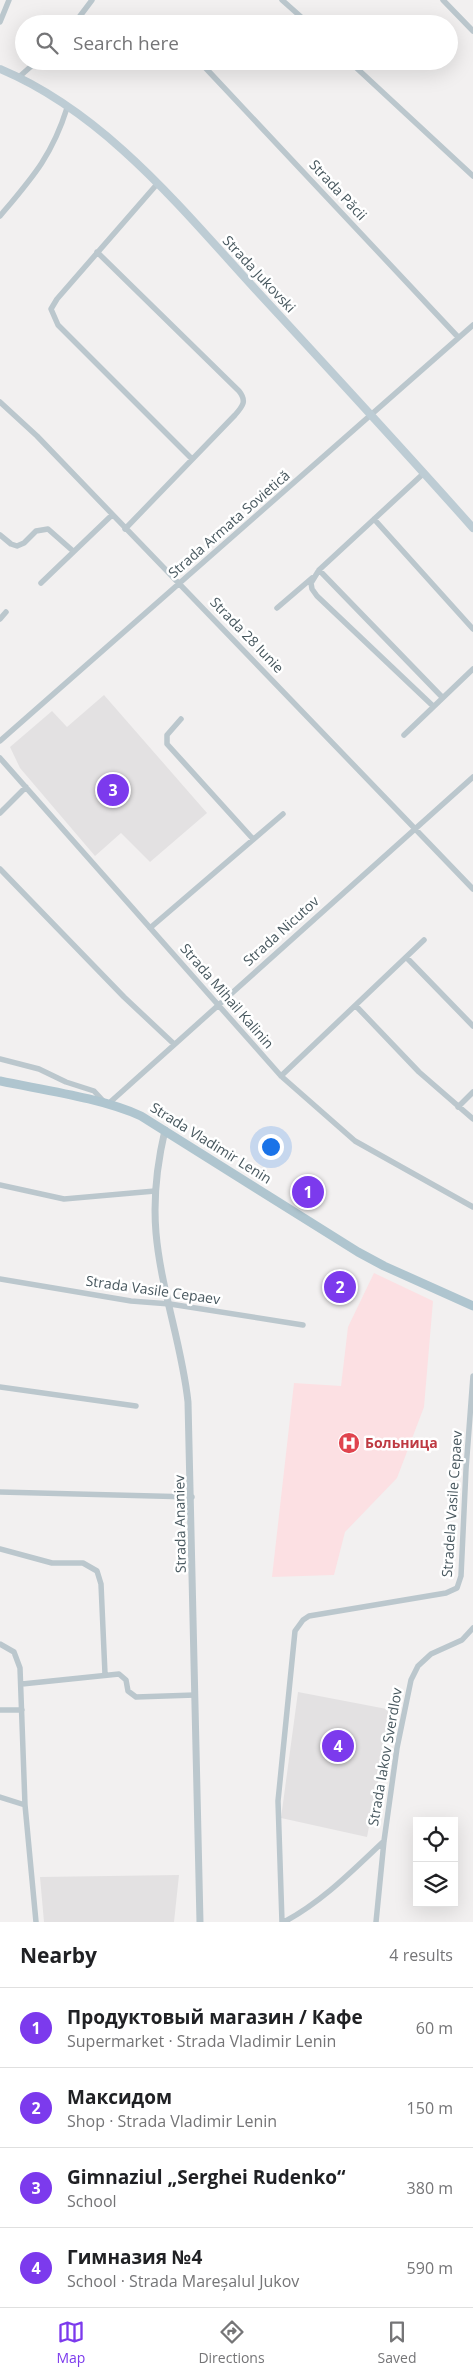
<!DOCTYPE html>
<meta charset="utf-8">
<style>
:root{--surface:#fff;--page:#f2f2f2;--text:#202124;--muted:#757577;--line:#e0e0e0;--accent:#7c3aed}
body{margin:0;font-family:"Open Sans",sans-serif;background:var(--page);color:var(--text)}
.controls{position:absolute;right:15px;bottom:15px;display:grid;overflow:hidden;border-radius:0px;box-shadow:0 5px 20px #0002}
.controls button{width:45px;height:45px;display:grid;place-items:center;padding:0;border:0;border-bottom:1px solid var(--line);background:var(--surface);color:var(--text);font:25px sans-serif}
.you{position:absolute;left:270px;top:1146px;width:18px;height:18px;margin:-12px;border:4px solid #fff;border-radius:50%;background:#1a73e8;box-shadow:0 0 0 8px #1a73e833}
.badge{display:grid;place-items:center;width:32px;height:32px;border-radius:50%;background:var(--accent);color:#fff;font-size:16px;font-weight:700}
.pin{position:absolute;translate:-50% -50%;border:2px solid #fff;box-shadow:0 1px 5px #0006}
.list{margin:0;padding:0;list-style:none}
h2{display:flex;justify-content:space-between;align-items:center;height:65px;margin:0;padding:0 20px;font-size:21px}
h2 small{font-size:16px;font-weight:400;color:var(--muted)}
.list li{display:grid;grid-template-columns:32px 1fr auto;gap:15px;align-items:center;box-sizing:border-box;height:80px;padding:0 20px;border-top:1px solid var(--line)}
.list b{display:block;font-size:19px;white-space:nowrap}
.list p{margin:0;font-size:16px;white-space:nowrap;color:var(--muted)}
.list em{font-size:16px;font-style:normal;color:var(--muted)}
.icon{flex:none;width:28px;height:28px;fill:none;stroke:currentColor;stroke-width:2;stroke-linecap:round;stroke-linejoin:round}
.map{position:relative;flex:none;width:473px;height:1922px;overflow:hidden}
.search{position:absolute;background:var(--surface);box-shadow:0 5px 20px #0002;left:15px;right:15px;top:15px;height:55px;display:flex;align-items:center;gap:12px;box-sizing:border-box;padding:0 18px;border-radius:28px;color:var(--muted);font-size:19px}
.sheet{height:385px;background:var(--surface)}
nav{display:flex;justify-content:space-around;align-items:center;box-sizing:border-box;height:70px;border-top:1px solid var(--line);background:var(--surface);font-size:14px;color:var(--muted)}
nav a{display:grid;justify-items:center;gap:2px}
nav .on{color:var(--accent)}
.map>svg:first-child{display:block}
.education{fill:#e3e1e2}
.medical{fill:#fce0e3}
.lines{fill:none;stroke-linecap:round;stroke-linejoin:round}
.minor{stroke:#bbc7cd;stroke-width:5.5}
.tertiary{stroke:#bbc7cd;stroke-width:7}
.secondary{stroke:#bdccd4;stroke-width:8}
.primary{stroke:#afc5cf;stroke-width:9}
.labels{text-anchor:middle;stroke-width:5;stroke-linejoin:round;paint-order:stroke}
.street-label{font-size:14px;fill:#47575e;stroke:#fff}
.health-label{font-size:14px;font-weight:bold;fill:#be3a42;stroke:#fff;text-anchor:start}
</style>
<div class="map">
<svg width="473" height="1922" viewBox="0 0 473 1922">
<rect width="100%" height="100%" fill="#f2f0f0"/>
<path class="education" d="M104 695 207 813 150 862 121 833 95 856 20 768 10 747 52 711 67 727Z
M298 1692 392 1710 367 1837 281 1818Z
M179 1875 174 1922H44L40 1877Z"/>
<path class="medical" d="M374 1273 433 1301 424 1407 397 1478 345 1532 334 1575 272 1577 294 1383 341 1386 348 1327Z"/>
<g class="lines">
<path class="minor" d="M282 0 309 24
M443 0 473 31
M0 22 9 0
M74 24 92 0
M199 61 458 337
M349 61 473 176
M19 77 37 61
M158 183 57 299 51 309 58 325 192 459
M0 216C32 178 52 156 67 108
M97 252 239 391C247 401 243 406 235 415L125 529
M0 402 37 436 473 889
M424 473 319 570 311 583 312 589 317 596 433 706
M374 519 473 629
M0 535 11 544 17 546 24 543 36 531 48 529 73 551
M319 570 442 697
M41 583 112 515
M277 608 312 578
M0 619 6 612
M181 719 167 735V744L253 839
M404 735 473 669
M0 741 473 325
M0 758 281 1076 355 1141 473 1207
M0 813 26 787
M0 869 124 997 174 1044
M150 928 283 814
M407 958 473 1026
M356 1006 419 1072 473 1119
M0 1059 39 1069 66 1082 94 1091 107 1105 473 777
M281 1076 424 940
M458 1107 473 1092
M0 1185 64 1199 155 1191
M0 1279 131 1301 170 1304 303 1325
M0 1387 136 1406
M0 1492 192 1497
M0 1549 52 1563H83L97 1571 101 1584 105 1674
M0 1644 14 1652 20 1668 25 1805 36 1922
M22 1684 119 1674 126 1680 128 1691 136 1697 195 1695
M0 1710H22
M0 1797 25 1805
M282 1922 278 1801 295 1631 303 1620 309 1616 446 1593 457 1588 461 1576 466 1469 473 1376
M284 1922C323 1901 352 1871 384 1841
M376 1922 384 1841 397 1748 411 1680 418 1666 431 1654 462 1640 473 1628"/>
<path class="tertiary" d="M165 1130C157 1164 153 1198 156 1233 161 1290 182 1345 188 1402L200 1922"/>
<path class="secondary" d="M0 69C105 113 181 208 256 290 329 369 402 448 473 528"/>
<path class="primary" d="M0 1081C43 1090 102 1098 141 1116L358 1252 384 1266 473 1306"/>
</g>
<defs>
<g id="hospital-disc" transform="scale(1.125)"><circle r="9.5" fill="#e0444e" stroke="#fff"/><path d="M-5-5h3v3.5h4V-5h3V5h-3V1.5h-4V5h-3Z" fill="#fff"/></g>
</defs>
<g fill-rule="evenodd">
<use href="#hospital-disc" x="349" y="1443"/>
</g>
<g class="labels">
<g class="street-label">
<text transform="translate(338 190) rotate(47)" y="5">Strada Păcii</text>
<text transform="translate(259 274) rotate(47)" y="5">Strada Jukovski</text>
<text transform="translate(229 524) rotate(-41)" y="5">Strada Armata Sovietică</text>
<text transform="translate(247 635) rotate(46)" y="5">Strada 28 Iunie</text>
<text transform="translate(281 931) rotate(-42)" y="5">Strada Nicutov</text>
<text transform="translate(227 996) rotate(49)" y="5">Strada Mihail Kalinin</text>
<text transform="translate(211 1143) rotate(32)" y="5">Strada Vladimir Lenin</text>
<text transform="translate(153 1290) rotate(8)" y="5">Strada Vasile Cepaev</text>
<text transform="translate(452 1504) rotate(-86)" y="5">Stradela Vasile Cepaev</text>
<text transform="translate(180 1524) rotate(-91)" y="5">Strada Ananiev</text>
<text transform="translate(385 1757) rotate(-80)" y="5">Strada Iakov Sverdlov</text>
</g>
<g class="health-label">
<text x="365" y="1448">Больница</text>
</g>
</g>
</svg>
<div class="controls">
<button><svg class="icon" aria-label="locate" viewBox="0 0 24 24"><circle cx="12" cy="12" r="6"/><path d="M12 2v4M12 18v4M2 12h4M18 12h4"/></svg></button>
<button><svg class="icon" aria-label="layers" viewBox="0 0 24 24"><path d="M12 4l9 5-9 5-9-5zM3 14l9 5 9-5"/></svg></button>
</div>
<div class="you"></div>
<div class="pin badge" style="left:308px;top:1192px">1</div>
<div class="pin badge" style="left:340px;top:1287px">2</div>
<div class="pin badge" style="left:113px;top:790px">3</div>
<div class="pin badge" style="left:338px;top:1746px">4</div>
<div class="search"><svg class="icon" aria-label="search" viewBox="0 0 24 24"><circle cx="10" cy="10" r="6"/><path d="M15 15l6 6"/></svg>Search here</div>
</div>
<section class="sheet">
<h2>Nearby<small>4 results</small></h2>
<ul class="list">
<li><span class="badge">1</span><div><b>Продуктовый магазин / Кафе</b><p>Supermarket · Strada Vladimir Lenin</p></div><em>60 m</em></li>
<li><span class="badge">2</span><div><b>Максидом</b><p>Shop · Strada Vladimir Lenin</p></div><em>150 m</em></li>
<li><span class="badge">3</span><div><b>Gimnaziul „Serghei Rudenko“</b><p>School</p></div><em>380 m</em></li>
<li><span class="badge">4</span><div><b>Гимназия №4</b><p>School · Strada Mareșalul Jukov</p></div><em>590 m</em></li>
</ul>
</section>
<nav>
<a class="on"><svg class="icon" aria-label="map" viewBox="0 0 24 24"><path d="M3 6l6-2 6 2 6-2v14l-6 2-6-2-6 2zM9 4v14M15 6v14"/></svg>Map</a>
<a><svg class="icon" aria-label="directions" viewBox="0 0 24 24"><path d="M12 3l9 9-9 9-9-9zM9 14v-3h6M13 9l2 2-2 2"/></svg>Directions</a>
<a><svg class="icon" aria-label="saved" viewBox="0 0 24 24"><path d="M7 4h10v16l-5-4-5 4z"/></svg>Saved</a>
</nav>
